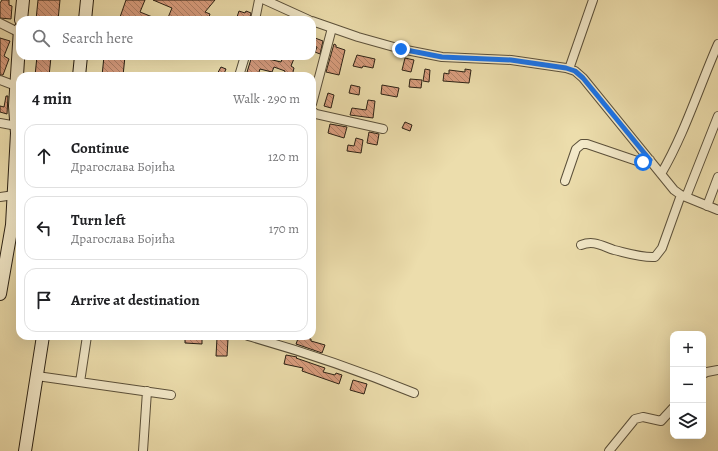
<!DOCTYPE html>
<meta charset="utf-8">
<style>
:root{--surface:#fff;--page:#f6f6f6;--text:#202124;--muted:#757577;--line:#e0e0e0}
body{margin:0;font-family:Alegreya,serif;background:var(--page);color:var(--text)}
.controls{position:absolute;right:12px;bottom:12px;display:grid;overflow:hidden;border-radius:8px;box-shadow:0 4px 16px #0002}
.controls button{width:36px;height:36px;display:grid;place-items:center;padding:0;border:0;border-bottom:1px solid var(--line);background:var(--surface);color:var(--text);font:20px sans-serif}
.stop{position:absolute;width:12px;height:12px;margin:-9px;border:3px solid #1a73e8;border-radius:50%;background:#fff}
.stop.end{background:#1a73e8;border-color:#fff;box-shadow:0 1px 4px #0008}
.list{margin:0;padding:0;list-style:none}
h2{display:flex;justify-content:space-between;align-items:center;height:52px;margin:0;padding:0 16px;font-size:17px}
h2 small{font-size:13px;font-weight:400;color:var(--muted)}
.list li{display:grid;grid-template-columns:26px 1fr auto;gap:12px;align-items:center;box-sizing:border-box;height:64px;margin:0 8px 8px;padding:0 8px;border:1px solid var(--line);border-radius:12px}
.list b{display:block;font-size:15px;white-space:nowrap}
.list p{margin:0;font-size:13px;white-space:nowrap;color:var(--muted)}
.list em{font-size:13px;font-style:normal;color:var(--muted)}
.icon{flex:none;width:22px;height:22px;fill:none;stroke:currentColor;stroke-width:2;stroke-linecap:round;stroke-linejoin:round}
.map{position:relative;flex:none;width:718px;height:451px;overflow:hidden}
.search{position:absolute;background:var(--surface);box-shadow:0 4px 16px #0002;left:16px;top:16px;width:300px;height:44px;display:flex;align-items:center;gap:10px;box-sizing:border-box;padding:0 14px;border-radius:12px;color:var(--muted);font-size:15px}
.panel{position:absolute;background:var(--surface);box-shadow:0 4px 16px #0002;left:16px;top:72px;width:300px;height:268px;border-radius:12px}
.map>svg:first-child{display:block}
.building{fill:url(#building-back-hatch);stroke:#2b2114}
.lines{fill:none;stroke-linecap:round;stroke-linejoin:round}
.street-casing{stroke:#5b503a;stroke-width:10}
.secondary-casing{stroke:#2b2114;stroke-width:14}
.street{stroke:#f3e9c9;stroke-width:8}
.secondary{stroke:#f3e9c9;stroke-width:12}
.route{stroke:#1a73e8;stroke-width:5}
</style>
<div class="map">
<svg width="718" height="451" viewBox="0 0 718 451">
<defs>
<pattern id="building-back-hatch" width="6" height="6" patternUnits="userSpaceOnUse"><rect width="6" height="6" fill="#d99d7e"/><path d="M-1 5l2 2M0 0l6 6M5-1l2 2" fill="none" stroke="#b08066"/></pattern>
</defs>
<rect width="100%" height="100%" fill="#ecddac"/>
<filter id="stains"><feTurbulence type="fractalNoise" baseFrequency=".005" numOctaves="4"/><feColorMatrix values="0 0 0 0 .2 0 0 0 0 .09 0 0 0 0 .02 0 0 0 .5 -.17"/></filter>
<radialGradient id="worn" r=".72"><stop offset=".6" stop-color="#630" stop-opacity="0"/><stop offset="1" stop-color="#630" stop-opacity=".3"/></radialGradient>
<path class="building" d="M2 0H9V5L12 6 11 19 0 18V3Z
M38 0H60L58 20H36Z
M126 0H145L140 12 160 20H119Z
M153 0H215L205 12 210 14 208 20H167L172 8Z
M239 11 245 13 246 11 251 13 250 20H236Z
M0 38 10 41 4 56 9 59 3 75H0Z
M315 38 323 41 320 54 315 52 317 47 313 46Z
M334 44 336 45V47L345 50 339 75 326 72Z
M357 55 375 59 373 68 363 66 362 68 353 66Z
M37 56 51 57 49 76H35Z
M104 56H125L123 76H102Z
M252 56H265L264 58 281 62 283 56H295L291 66 294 68 292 76 284 74 285 71 274 67 272 72 260 69 258 75 247 72Z
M405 58 414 60 411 72 402 70Z
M221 67 226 69 223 76H216Z
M425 69 430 70 429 82 423 81Z
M465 69 471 70 469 83 443 81 444 73 449 74V70L465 72Z
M410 79 422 80 421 88 409 87Z
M351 85 360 87 359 95 349 93Z
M382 85 399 88 397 97 381 94Z
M328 93 334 95 331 108 324 106Z
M6 96H8L7 114 0 112V106L4 107Z
M368 100 375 101 373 118 350 115 352 108 366 110Z
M405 122 412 125 410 131 402 128Z
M330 124 347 127 344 138 328 133Z
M369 132 379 134 377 145 367 143Z
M356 138 363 140 361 153 347 151 348 145 354 146Z
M185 336H202V344L185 343Z
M299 336 311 339V341L325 345 322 353 296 344Z
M217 338 228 339 227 356H216Z
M286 355 297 357 296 358 325 368 323 372 335 375 336 373 342 375 339 384 302 371 303 368 284 364Z
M353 380 367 384 364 394 350 390Z"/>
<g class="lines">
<g class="street-casing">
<path id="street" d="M265 0 309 20
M255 20 259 0
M312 21 358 37 401 49 442 57 511 60 566 68 575 71 583 78 674 190 681 195 718 210
M0 23 20 33
M569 69 593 0
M239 76 245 56
M0 80 16 86
M312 104 332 28
M312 111 316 114 383 129
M0 123 17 126
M661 174C685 133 699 87 718 44
M565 181 576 149 582 144H587L640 162 650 160
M0 197 14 195
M686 197 718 116
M707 206 718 177
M581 245C594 240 602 246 614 250 627 253 642 258 655 257L662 248 681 195
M248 336C305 352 360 371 414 393
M703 374 707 372 718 370
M37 376 171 395
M80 382 87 336
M143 451 147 391
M609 451 635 419 643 417 661 421 673 408"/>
</g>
<g class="secondary-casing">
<path id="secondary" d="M21 20 23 0
M85 20 87 0
M79 76 81 56
M0 294 12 225 17 133 15 106 20 29
M25 451 43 336"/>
</g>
<use href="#street" class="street"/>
<use href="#secondary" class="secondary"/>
</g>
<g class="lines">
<path class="route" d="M401 49 442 57 511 60 566 68 575 71 583 78 650 160 643 162"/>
</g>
<rect width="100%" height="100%" filter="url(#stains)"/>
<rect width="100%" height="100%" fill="url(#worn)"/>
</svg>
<div class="controls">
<button>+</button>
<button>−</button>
<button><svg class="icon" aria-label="layers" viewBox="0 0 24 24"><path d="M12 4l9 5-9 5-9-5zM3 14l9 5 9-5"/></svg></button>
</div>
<div class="stop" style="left:643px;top:162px"></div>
<div class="stop end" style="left:401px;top:49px"></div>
<div class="search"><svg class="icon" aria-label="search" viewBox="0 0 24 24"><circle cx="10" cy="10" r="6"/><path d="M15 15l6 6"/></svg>Search here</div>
<section class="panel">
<h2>4 min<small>Walk · 290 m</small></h2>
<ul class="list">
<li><svg class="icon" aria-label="ahead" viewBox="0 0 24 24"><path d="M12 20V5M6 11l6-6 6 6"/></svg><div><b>Continue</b><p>Драгослава Бојића</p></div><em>120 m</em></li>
<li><svg class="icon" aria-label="left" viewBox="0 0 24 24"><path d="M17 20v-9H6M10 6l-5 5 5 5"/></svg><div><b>Turn left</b><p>Драгослава Бојића</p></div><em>170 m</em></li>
<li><svg class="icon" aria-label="arrive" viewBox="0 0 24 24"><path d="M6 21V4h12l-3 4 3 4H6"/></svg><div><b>Arrive at destination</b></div></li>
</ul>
</section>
</div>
